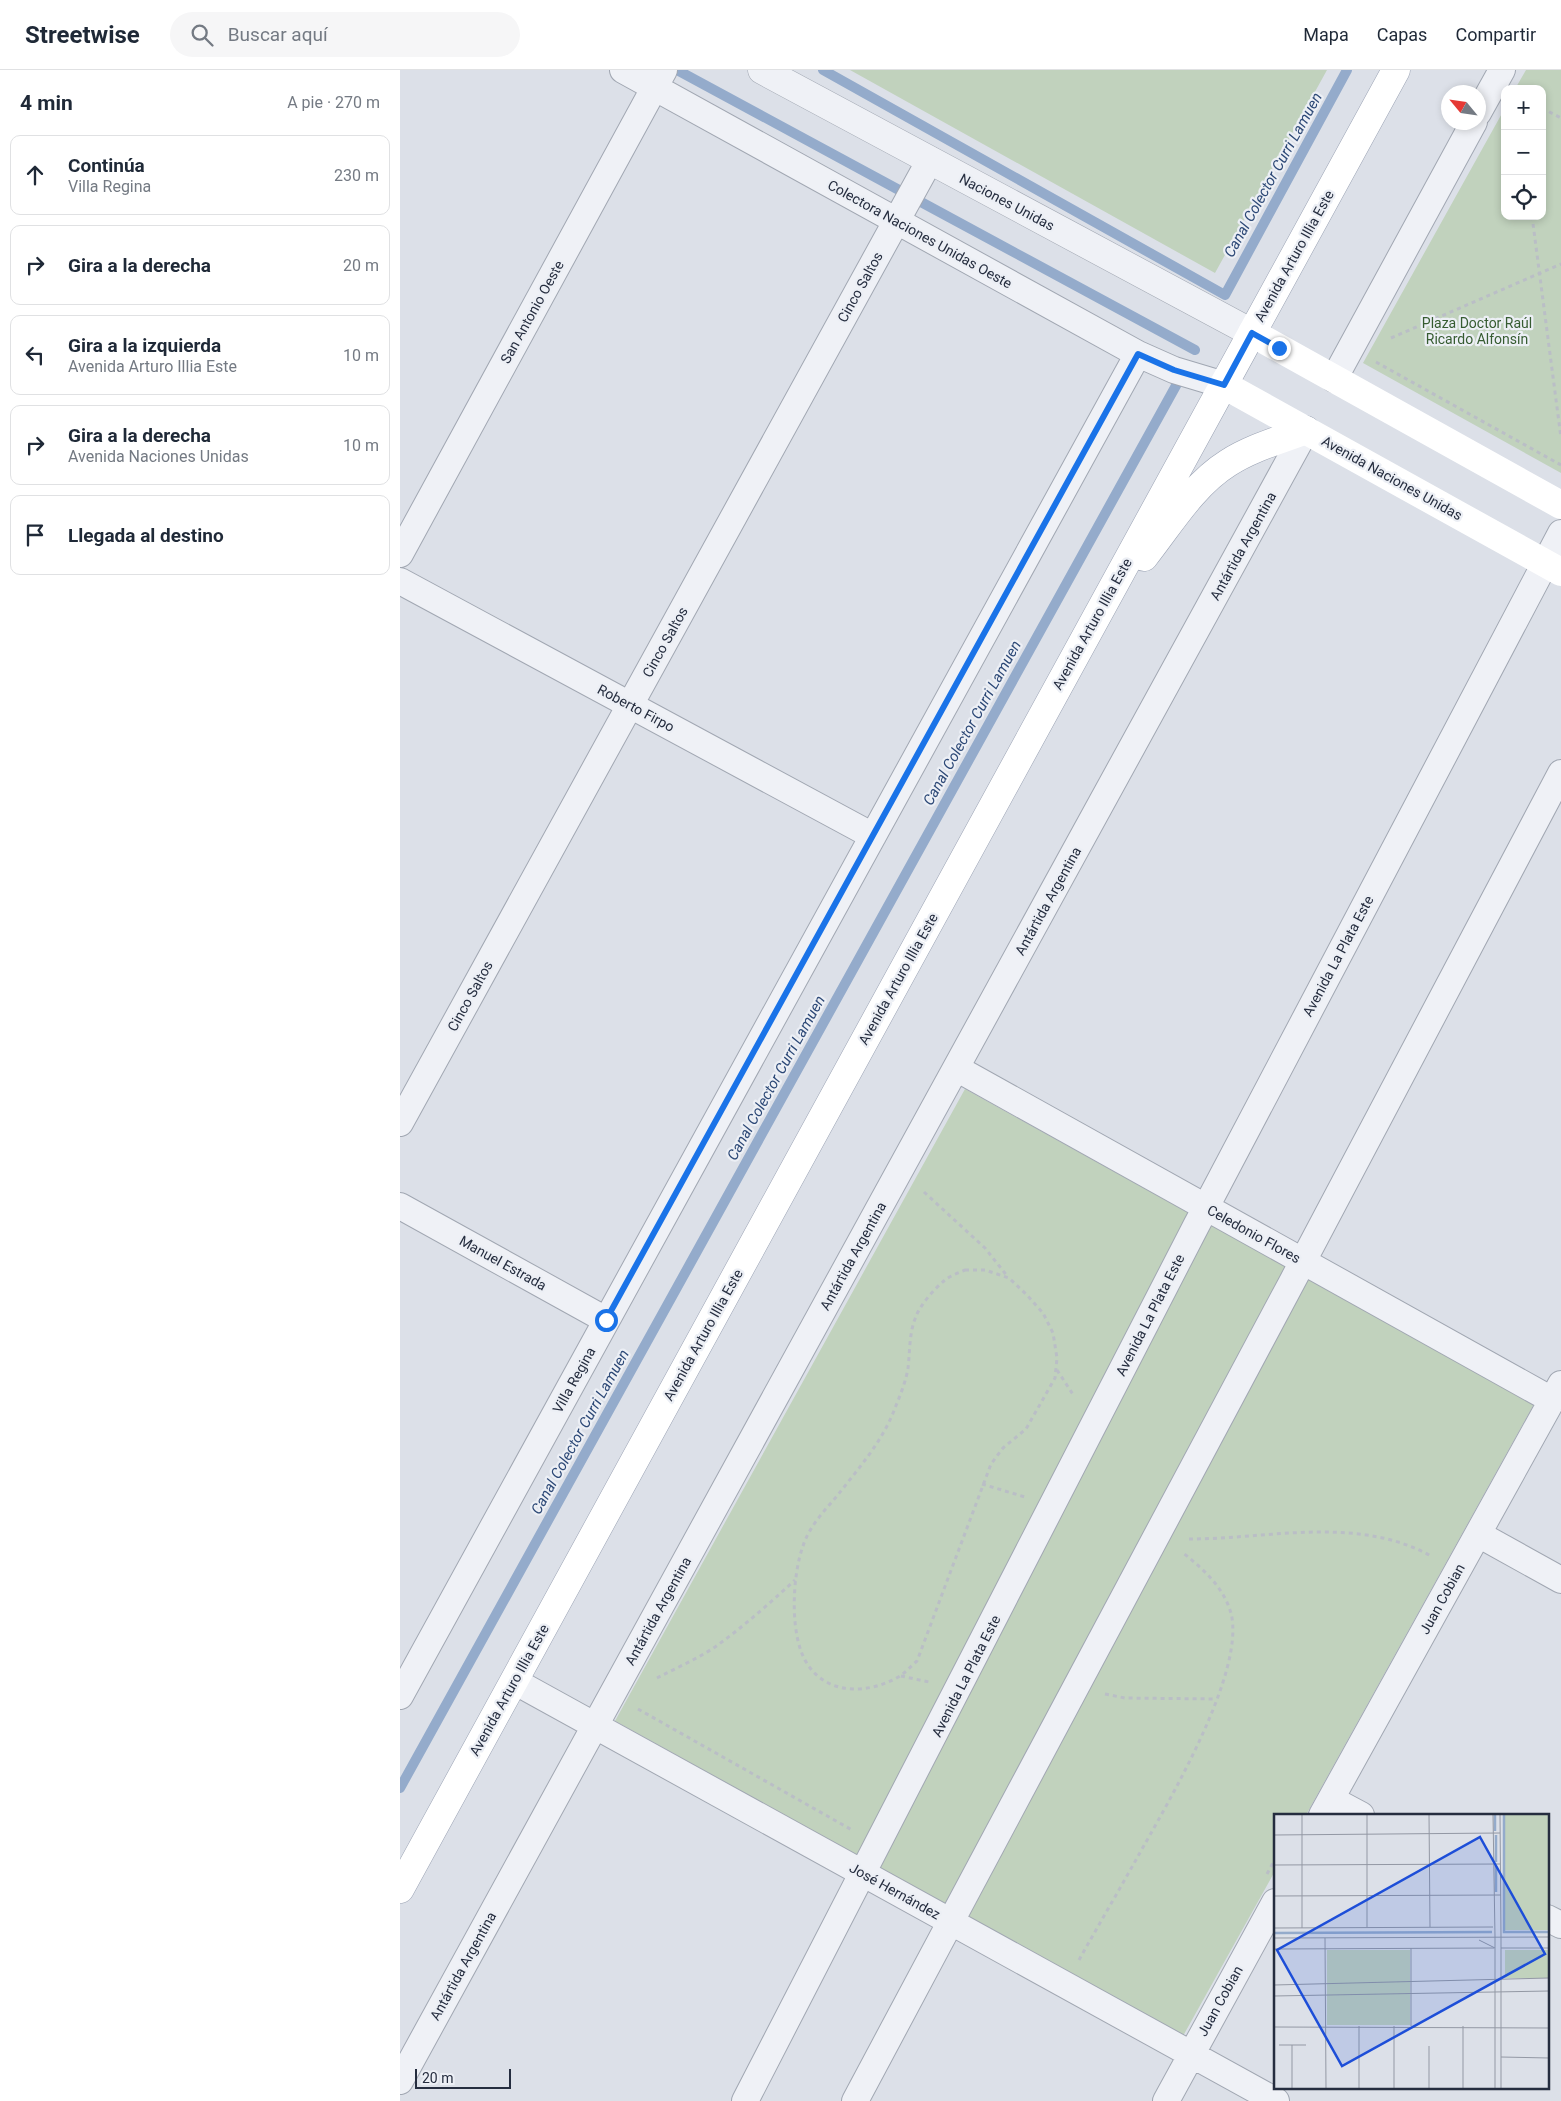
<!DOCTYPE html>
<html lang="es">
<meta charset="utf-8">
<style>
:root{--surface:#fff;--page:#f6f6f7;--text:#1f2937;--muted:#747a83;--line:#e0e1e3}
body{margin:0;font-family:Roboto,sans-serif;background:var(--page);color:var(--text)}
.controls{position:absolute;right:15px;top:15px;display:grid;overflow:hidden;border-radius:10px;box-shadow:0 2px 8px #0003}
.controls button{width:45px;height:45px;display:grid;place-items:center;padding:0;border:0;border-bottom:1px solid var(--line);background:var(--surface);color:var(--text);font:25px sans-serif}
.compass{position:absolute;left:1041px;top:15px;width:45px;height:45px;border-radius:50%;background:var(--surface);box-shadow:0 2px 8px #0003;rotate:299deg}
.scale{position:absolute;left:15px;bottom:12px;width:96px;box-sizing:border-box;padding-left:5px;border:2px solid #252d3f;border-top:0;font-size:14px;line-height:18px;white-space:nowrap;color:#252d3f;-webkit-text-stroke:4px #eceff5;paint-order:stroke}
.stop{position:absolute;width:15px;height:15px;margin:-11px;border:4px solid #1a73e8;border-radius:50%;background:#fff}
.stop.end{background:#1a73e8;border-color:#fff;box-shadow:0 1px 5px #0008}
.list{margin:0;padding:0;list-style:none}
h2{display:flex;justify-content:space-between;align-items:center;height:65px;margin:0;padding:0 20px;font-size:21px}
h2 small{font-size:16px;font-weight:400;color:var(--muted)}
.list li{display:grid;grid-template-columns:32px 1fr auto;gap:15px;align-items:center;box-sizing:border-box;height:80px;margin:0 10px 10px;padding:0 10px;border:1px solid var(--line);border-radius:10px}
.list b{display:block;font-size:19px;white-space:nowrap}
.list p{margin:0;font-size:16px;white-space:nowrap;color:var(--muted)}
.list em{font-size:16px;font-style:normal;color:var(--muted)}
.icon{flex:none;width:28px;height:28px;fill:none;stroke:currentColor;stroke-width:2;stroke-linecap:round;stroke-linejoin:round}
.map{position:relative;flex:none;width:1161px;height:2031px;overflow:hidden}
header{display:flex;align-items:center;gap:30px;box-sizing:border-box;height:70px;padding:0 25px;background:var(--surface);border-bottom:1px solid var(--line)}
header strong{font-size:24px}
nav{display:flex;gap:28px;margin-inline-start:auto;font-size:18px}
.search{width:350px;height:45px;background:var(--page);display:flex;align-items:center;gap:12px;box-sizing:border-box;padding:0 18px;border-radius:28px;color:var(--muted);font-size:19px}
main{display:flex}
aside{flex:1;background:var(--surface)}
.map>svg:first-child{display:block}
.green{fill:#c1d2bd}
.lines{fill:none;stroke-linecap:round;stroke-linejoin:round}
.stream{stroke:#94abcb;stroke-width:10}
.minor-casing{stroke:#a1a7b2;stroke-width:28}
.tertiary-casing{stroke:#a1a7b2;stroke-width:29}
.primary-casing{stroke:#9ba3b4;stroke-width:29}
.path{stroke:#babec6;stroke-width:3;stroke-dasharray:4 4;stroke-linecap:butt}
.minor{stroke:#eff1f6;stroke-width:26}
.tertiary{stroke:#eff1f6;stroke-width:28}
.secondary{stroke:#fff;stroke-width:28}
.primary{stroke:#fff;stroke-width:28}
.route{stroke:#1a73e8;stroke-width:6}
.labels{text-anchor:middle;stroke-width:4.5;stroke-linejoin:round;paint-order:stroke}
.street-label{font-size:14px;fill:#252d3f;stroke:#eceff5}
.park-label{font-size:14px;fill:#365c31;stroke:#eceff5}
.water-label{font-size:15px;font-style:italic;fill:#2c4876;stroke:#eceff5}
.inset-river{fill:none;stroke:#94abcb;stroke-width:2.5}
.inset-road{fill:none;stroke:#9398a4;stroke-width:1}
.view{fill:#1d4ed8;fill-opacity:0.15;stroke:#1d4ed8;stroke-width:2.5}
.inset-edge{fill:none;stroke:#252d3f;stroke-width:2.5}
</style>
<header>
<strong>Streetwise</strong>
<div class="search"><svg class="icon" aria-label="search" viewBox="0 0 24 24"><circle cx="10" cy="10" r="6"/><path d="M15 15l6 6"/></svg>Buscar aquí</div>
<nav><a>Mapa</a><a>Capas</a><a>Compartir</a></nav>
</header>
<main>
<aside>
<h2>4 min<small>A pie · 270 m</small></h2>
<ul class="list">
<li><svg class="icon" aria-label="ahead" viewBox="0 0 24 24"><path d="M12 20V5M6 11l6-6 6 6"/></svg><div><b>Continúa</b><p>Villa Regina</p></div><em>230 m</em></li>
<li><svg class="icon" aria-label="right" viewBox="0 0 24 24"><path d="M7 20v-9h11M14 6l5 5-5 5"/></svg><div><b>Gira a la derecha</b></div><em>20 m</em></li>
<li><svg class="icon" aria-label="left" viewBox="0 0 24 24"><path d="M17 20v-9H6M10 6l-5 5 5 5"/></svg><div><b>Gira a la izquierda</b><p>Avenida Arturo Illia Este</p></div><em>10 m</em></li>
<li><svg class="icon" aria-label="right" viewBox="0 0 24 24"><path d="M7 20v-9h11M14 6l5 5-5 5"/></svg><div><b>Gira a la derecha</b><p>Avenida Naciones Unidas</p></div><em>10 m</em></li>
<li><svg class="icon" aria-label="arrive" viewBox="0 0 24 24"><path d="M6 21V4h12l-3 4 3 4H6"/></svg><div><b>Llegada al destino</b></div></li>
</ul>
</aside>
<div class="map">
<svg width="1161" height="2031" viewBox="0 0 1161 2031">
<rect width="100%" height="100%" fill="#dce0e8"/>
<path class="green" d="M450 0H927L815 203Z
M1126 0H1161V403L963 293 1105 38V146H1142V19H1115Z
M565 1019 1134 1334 906 1745H875V1801L783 1966 215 1651Z"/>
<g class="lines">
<path class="stream" d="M423 0 825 225 947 0
M279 1 499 120
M521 132 795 280
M0 1718 778 312"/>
<g class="minor-casing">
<path id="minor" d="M223 0 738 284 774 300 824 315
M1078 43 1102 0
M934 309 1074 52
M0 484 264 0
M0 511 473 766
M556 998 1152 1330
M0 1053 530 90
M0 1136 206 1250
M1078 1464 1161 1510
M114 1611 876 2031
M0 1626 738 284
M931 1729 961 1745
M922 1745 1161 1314
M1147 1848 1161 1855
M0 2011 906 360
M345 2031 796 1156 1161 463
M455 2031 892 1212 1161 703
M766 2031 875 1832"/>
</g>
<g class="tertiary-casing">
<path id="tertiary" d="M362 0 852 263"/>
</g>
<g class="primary-casing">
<path id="primary" d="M744 487C770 454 793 415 828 393 851 378 880 370 906 360
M0 1819 996 0"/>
</g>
<path class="path" d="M1142 38 1161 48
M1132 146 1161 368
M991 268 1161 194
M976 292 1161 395
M524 1122 585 1178 608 1207
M565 1200H585L609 1208 627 1225 643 1243 653 1263 657 1288 655 1308 626 1359 603 1378 591 1394 517 1591C511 1596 506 1602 500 1606 470 1624 429 1626 408 1595 389 1568 392 1506 403 1476 409 1457 424 1441 437 1426 458 1399 483 1371 495 1338 500 1326 506 1311 508 1298 510 1283 509 1264 515 1249 519 1236 534 1219 545 1210 550 1206 558 1203 565 1200Z
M657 1300 674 1326
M582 1414 625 1427
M789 1469C869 1469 957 1445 1031 1486
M501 1606 529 1612
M257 1608C276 1598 297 1589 315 1577 343 1557 370 1533 395 1510
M705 1624 725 1628 816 1629
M238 1639 452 1760
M867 1804 875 1789
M679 1890C698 1856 718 1822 737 1788 767 1734 846 1603 831 1543 823 1516 803 1499 782 1482"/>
<use href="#minor" class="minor"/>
<use href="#tertiary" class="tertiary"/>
<path class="secondary" d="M852 263 1161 435
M824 315 1161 502"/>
<use href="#primary" class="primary"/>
</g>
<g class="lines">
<path class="route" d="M206 1250 738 284 774 300 824 315 852 263 879 278"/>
</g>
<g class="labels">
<g class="street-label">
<text transform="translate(607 132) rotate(28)" y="5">Naciones Unidas</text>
<text transform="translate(520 164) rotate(29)" y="5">Colectora Naciones Unidas Oeste</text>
<text transform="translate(894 186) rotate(-61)" y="5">Avenida Arturo Illia Este</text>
<text transform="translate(460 217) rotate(-61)" y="5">Cinco Saltos</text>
<text transform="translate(132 242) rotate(-61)" y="5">San Antonio Oeste</text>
<text transform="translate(992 408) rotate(29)" y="5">Avenida Naciones Unidas</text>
<text transform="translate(843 476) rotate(-61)" y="5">Antártida Argentina</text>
<text transform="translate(692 554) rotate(-61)" y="5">Avenida Arturo Illia Este</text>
<text transform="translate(265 572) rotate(-61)" y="5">Cinco Saltos</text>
<text transform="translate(236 638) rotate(28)" y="5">Roberto Firpo</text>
<text transform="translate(648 831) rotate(-61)" y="5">Antártida Argentina</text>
<text transform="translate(938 886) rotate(-62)" y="5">Avenida La Plata Este</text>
<text transform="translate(498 909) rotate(-61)" y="5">Avenida Arturo Illia Este</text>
<text transform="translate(70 926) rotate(-61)" y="5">Cinco Saltos</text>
<text transform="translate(854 1164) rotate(29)" y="5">Celedonio Flores</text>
<text transform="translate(453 1186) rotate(-61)" y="5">Antártida Argentina</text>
<text transform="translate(103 1193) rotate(29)" y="5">Manuel Estrada</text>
<text transform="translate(750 1245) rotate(-63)" y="5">Avenida La Plata Este</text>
<text transform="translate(303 1265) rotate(-61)" y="5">Avenida Arturo Illia Este</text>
<text transform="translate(174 1310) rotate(-61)" y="5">Villa Regina</text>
<text transform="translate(1042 1529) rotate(-61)" y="5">Juan Cobian</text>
<text transform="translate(258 1541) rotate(-61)" y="5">Antártida Argentina</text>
<text transform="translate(566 1606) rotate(-63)" y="5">Avenida La Plata Este</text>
<text transform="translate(109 1620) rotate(-61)" y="5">Avenida Arturo Illia Este</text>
<text transform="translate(495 1821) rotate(29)" y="5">José Hernández</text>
<text transform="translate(63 1896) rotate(-61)" y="5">Antártida Argentina</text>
<text transform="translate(820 1931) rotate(-61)" y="5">Juan Cobian</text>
</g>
<g class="park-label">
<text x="1077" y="258">Plaza Doctor Raúl<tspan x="1077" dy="16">Ricardo Alfonsín</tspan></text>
</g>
<g class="water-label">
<text transform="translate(873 105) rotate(-61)" y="5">Canal Colector Curri Lamuen</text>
<text transform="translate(572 653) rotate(-61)" y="5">Canal Colector Curri Lamuen</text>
<text transform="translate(376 1008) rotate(-61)" y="5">Canal Colector Curri Lamuen</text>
<text transform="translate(180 1362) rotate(-61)" y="5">Canal Colector Curri Lamuen</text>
</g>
</g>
<g transform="translate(874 1744)">
<rect width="275" height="275" fill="#dce0e8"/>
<path d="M231 0H275V116H231ZM53 136H136V211H53ZM231 136H275V164H231Z" fill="#c1d2bd"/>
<path class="inset-river" d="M221 0V17M230 0V118H275M222 21V48M222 52V78M0 119 218 118"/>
<path class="inset-road" d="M28 0V114M155 0 156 113M219 0 221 123M226 0 227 123M0 21 226 19M0 51 226 50M0 82 227 81M93 113V0M0 114 219 113M0 124 275 123M51 124 52 275M205 126 221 134M227 134H275M0 135 220 134M0 171 275 164M0 182 275 177M85 212V275M120 212V275M137 212V134M189 212V275M0 213 275 214M5 231H32M227 243 275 244M18 275V231M155 275V232M221 275V123M227 275V123M242 275H275"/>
<path class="view" d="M206 23 271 140 68 252 3 136Z"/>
<rect width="275" height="275" class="inset-edge"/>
</g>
</svg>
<div class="controls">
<button>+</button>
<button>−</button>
<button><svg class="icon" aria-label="locate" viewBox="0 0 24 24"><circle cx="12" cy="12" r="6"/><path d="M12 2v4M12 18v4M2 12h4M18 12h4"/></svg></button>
</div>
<svg class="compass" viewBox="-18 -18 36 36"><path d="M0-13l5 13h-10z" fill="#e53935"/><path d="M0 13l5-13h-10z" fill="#747a83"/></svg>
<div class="scale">20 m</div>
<div class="stop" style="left:206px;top:1250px"></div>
<div class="stop end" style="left:879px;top:278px"></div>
</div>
</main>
